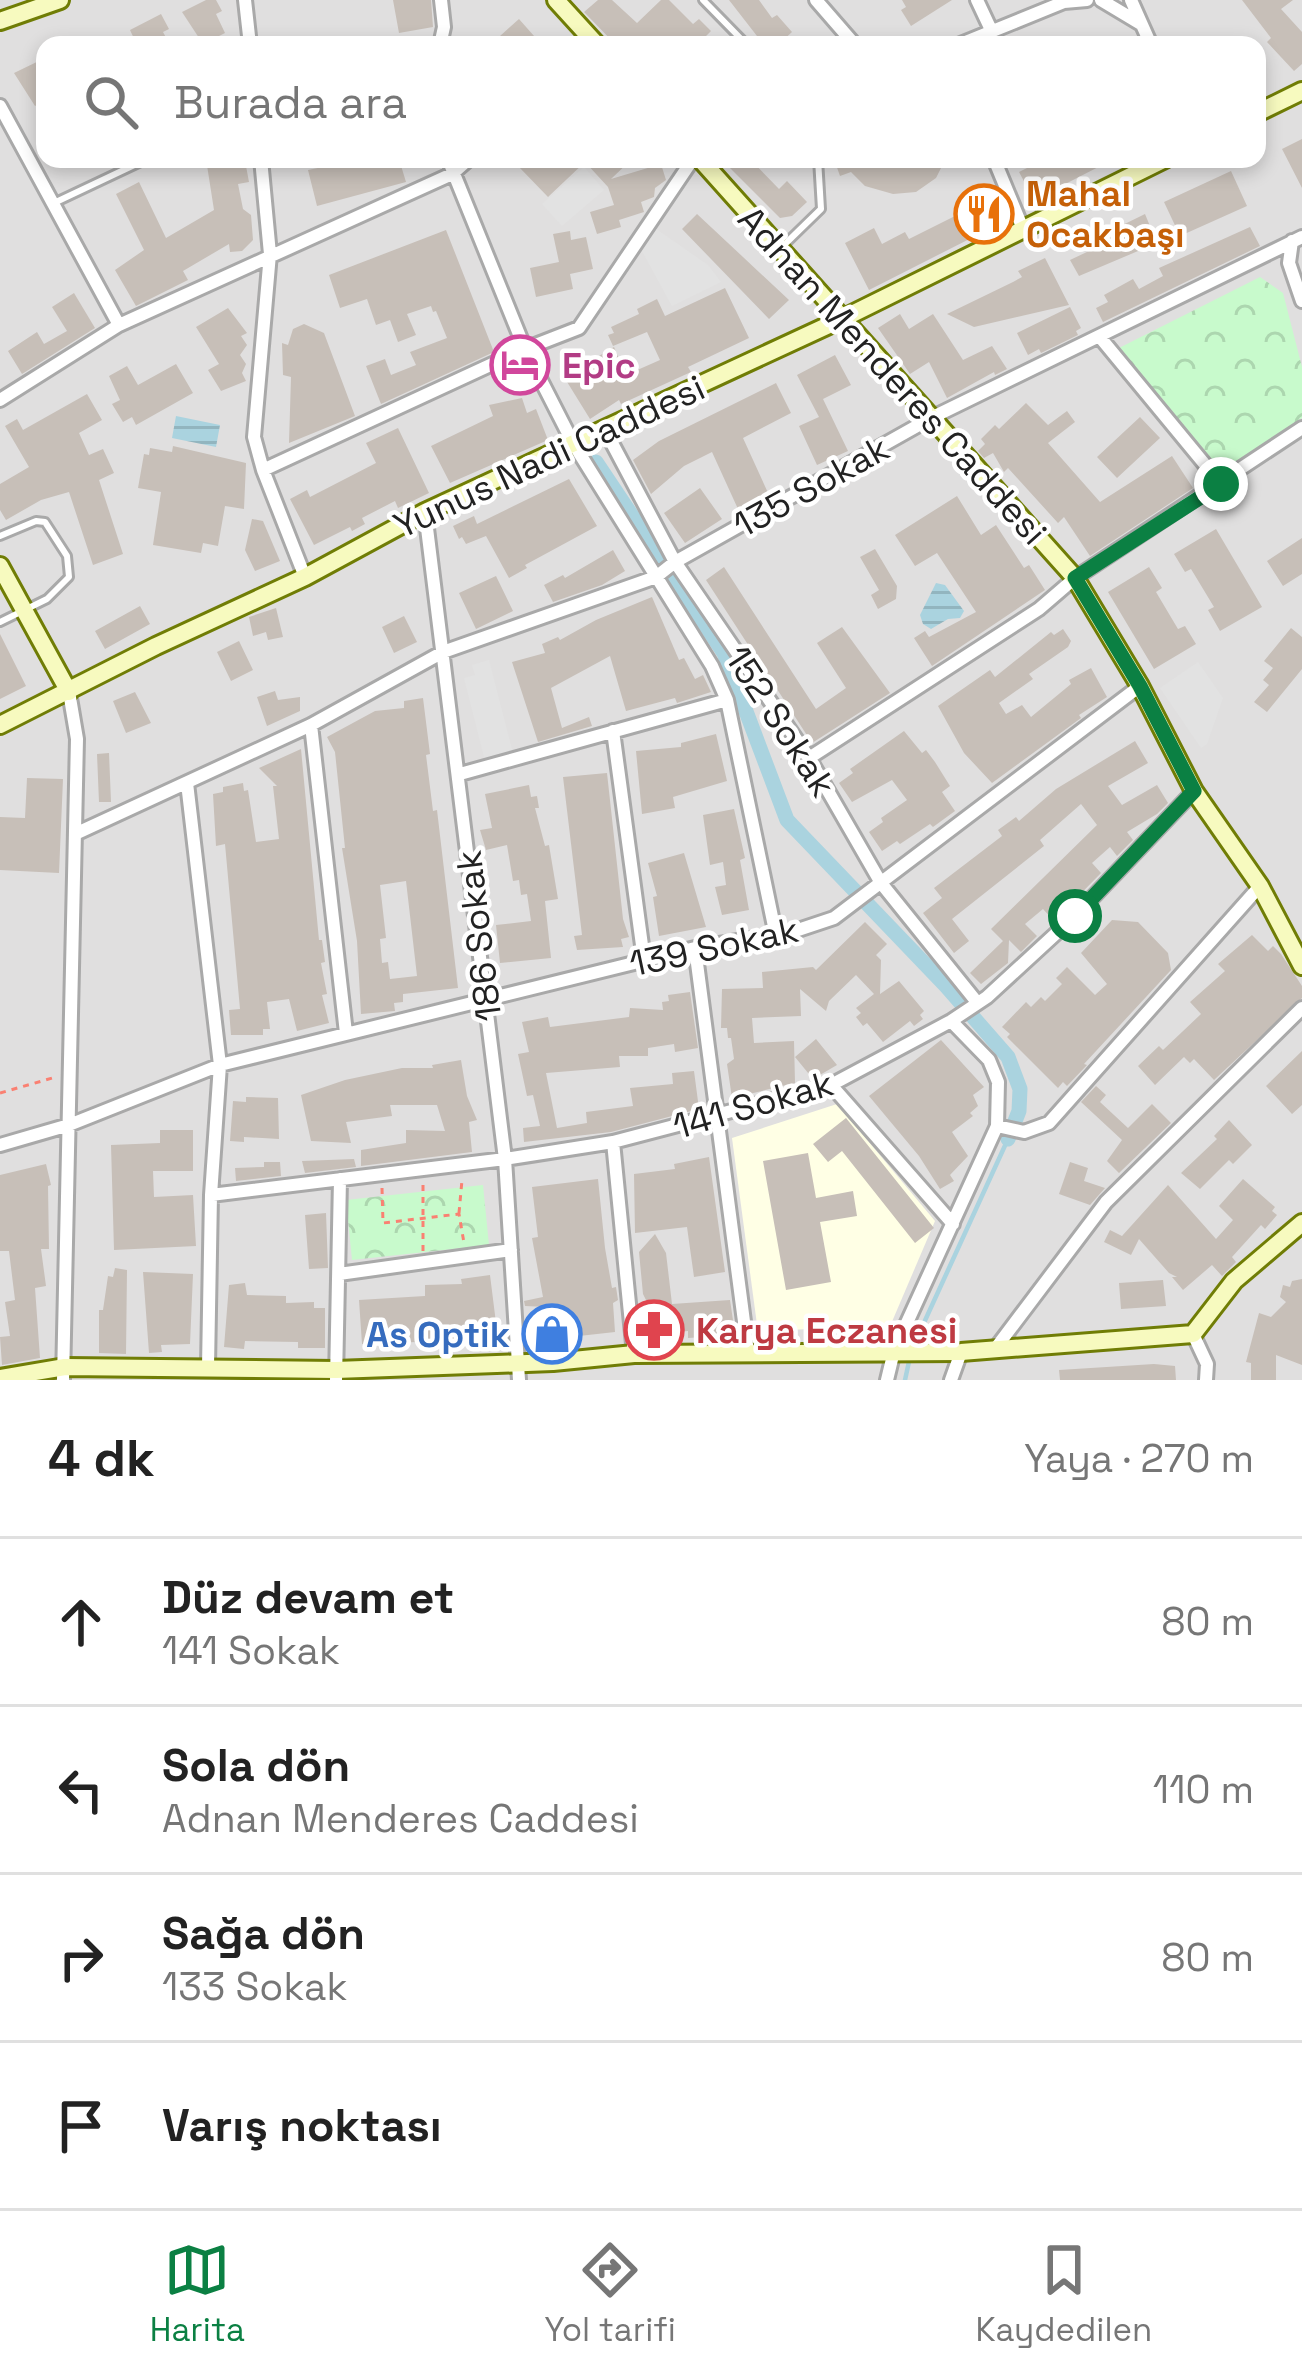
<!DOCTYPE html>
<html lang="tr">
<meta charset="utf-8">
<style>
:root{--surface:#fff;--page:#f6f6f6;--text:#222;--muted:#767676;--line:#e0e0e0;--accent:#0b8043}
body{margin:0;font-family:"Space Grotesk",sans-serif;background:var(--page);color:var(--text)}
.stop{position:absolute;width:36px;height:36px;margin:-27px;border:9px solid #0b8043;border-radius:50%;background:#fff}
.stop.end{background:#0b8043;border-color:#fff;box-shadow:0 3px 12px #0008}
.list{margin:0;padding:0;list-style:none}
h2{display:flex;justify-content:space-between;align-items:center;height:156px;margin:0;padding:0 48px;font-size:51px}
h2 small{font-size:39px;font-weight:400;color:var(--muted)}
.list li{display:grid;grid-template-columns:78px 1fr auto;gap:36px;align-items:center;box-sizing:border-box;height:168px;padding:0 48px;border-top:3px solid var(--line)}
.list b{display:block;font-size:45px;white-space:nowrap}
.list p{margin:0;font-size:39px;white-space:nowrap;color:var(--muted)}
.list em{font-size:39px;font-style:normal;color:var(--muted)}
.icon{flex:none;width:66px;height:66px;fill:none;stroke:currentColor;stroke-width:2;stroke-linecap:round;stroke-linejoin:round}
.map{position:relative;flex:none;width:1302px;height:1380px;overflow:hidden}
.search{position:absolute;background:var(--surface);box-shadow:0 6px 18px #0003;left:36px;right:36px;top:36px;height:132px;display:flex;align-items:center;gap:30px;box-sizing:border-box;padding:0 42px;border-radius:24px;color:var(--muted);font-size:45px}
.sheet{height:828px;background:var(--surface)}
nav{display:flex;justify-content:space-around;align-items:center;box-sizing:border-box;height:168px;border-top:3px solid var(--line);background:var(--surface);font-size:33px;color:var(--muted)}
nav a{display:grid;justify-items:center;gap:6px}
nav .on{color:var(--accent)}
.map>svg:first-child{display:block}
.residential{fill:#e0dfdf;fill-rule:evenodd}
.education{fill:#ffffe5}
.park{fill:url(#park-crowns)}
.parking{fill:#e2e2e2}
.water{fill:url(#water-rules)}
.lines{fill:none;stroke-linecap:round;stroke-linejoin:round}
.stream{stroke:#aad3df;stroke-width:4.5}
.canal{stroke:#aad3df;stroke-width:15}
.building{fill:#c7bfb8;fill-rule:evenodd}
.lane-casing{stroke:#a9a9a9;stroke-width:12}
.street-casing{stroke:#a9a9a9;stroke-width:18}
.secondary-casing{stroke:#707d05;stroke-width:22}
.path{stroke:#fa8072;stroke-width:3;stroke-dasharray:6 6;stroke-linecap:butt}
.lane{stroke:#fff;stroke-width:6}
.street{stroke:#fff;stroke-width:12}
.secondary{stroke:#f7fabf;stroke-width:16}
.route{stroke:#0b8043;stroke-width:15}
.labels{text-anchor:middle;stroke-width:9;stroke-linejoin:round;paint-order:stroke}
.food-label{font-size:36px;font-weight:bold;fill:#c56008;stroke:#fff;text-anchor:start}
.hotel-label{font-size:36px;font-weight:bold;fill:#b23c85;stroke:#fff;text-anchor:start}
.street-label{font-size:36px;fill:#222;stroke:#fff}
.health-label{font-size:36px;font-weight:bold;fill:#be3a42;stroke:#fff;text-anchor:start}
.shop-label{font-size:36px;font-weight:bold;fill:#366cbe;stroke:#fff;text-anchor:end}
</style>
<div class="map">
<svg width="1302" height="1380" viewBox="0 0 1302 1380">
<defs>
<pattern id="park-crowns" width="20" height="18" patternUnits="userSpaceOnUse" patternTransform="scale(3)"><rect width="20" height="18" fill="#c8facc"/><path d="M2 6a3 3 0 1 1 6 0M12 15a3 3 0 1 1 6 0" fill="none" stroke="#acd6af"/></pattern>
<pattern id="water-rules" width="6" height="5" patternUnits="userSpaceOnUse" patternTransform="scale(3)"><rect width="6" height="5" fill="#aad3df"/><path d="M0 2.5h6" fill="none" stroke="#92b5bf"/></pattern>
</defs>
<rect width="100%" height="100%" fill="#f2efe9"/>
<path class="residential" d="M0 0H1302V1380H0ZM45 45H1257V159H45Z"/>
<path class="education" d="M837 1104 935 1221 891 1324 758 1332 732 1138Z"/>
<path class="park" d="M1260 277 1283 293 1302 367V418L1230 466 1204 461 1115 350Z
M483 1185 489 1245 352 1260 346 1200Z"/>
<path class="parking" d="M584 167 604 190 562 226 542 204Z
M649 224 708 265 721 282 672 306 637 242Z
M489 660 513 753 485 761 464 678 475 675 472 665Z
M1198 662 1223 698 1207 744 1201 748 1160 688Z"/>
<path class="water" d="M176 416 220 425 216 447 172 438Z
M936 583 945 585 964 611 960 618 948 619 931 629 923 624 920 615Z"/>
<g class="lines">
<path class="stream" d="M917 1338 1008 1139
M905 1380 910 1357"/>
<path class="canal" d="M596 462 724 653 787 820 946 986 1008 1057 1020 1089 1019 1111 1008 1139"/>
</g>
<path class="building" d="M206 0H216L222 11 216 14 225 33 203 44 182 12Z
M393 0H431L433 27 399 33Z
M598 0H612L637 23 661 0H669L693 24 699 19 711 31 706 36 715 45H616L584 12Z
M729 0H759L772 18 777 15 792 32 778 45H764Z
M902 0H952L911 26 901 10 906 7Z
M1242 0H1293L1281 9 1302 32V64L1294 71 1267 42 1271 38Z
M161 14 169 29 163 32 170 45H137L130 30Z
M519 19 542 45H490Z
M45 58V100L35 106 14 73Z
M1302 139V188L1282 149Z
M206 159H230L232 168 246 166 249 182 238 184 243 209 251 215 253 240 242 251 230 252 229 244 183 271 188 280 136 306 115 270 144 250 116 194 139 182 166 238 214 210Z
M361 159H399L406 182 317 206 308 170Z
M528 159H632L611 179 661 164 666 180 655 188 654 197 641 202 644 212 619 220 621 227 597 234 590 212 614 205 608 187 585 162 548 197 519 167Z
M721 159H750L779 189 787 181 807 202 792 216 780 218Z
M834 159H939L942 166 936 178 916 192 893 194 865 186 851 172 840 176Z
M1035 159H1114L1034 200 1019 172 1037 163Z
M1231 171 1247 206 1180 236 1164 202Z
M993 197 999 209 993 212 999 224 869 290 845 243 874 228 882 244 905 232 909 239Z
M697 214 789 300 769 319 682 229Z
M1145 214 1157 243 1079 276 1070 260 1089 251 1086 243Z
M1250 227 1260 246 1103 322 1096 308 1108 302 1104 295 1133 279 1139 289 1163 276 1159 268Z
M446 230 494 352 381 404 366 366 385 359 391 375 416 365 410 352 447 338 436 311 433 312 431 306 407 314 416 335 398 342 390 320 376 325 367 299 340 308 329 275Z
M570 231 571 240 586 237 593 269 570 274 573 289 536 297 530 268 559 262 553 234Z
M1045 258 1069 305 974 327 947 314 1013 282 1022 277 1018 271Z
M725 288 749 338 688 367 691 372 621 404 619 400 590 419 564 377 614 347 626 375 660 360 647 332 613 346 608 335 614 333 611 327 639 314 637 309 657 299 665 316Z
M74 293 95 328 22 374 8 351 37 332 44 344 67 331 52 307Z
M1070 307 1081 328 1076 331 1078 335 1041 353 1039 349 1028 355 1017 333Z
M228 308 247 333 241 336 247 345 240 355 246 364 242 373 246 381 221 391 208 370 219 364 196 327Z
M900 314 909 329 933 314 963 360 992 346 1007 369 995 375 994 372 947 398 929 362 910 374 878 328Z
M304 324 324 333 355 416 289 443 291 377 283 375 282 343 288 345 293 329Z
M835 355 851 385 823 399 848 451 817 465 799 426 819 417 797 375Z
M176 364 193 393 136 425 132 417 123 422 112 404 120 400 109 376 127 366 138 385Z
M776 383 791 413 743 438 769 495 738 509 712 452 684 466 651 494 633 460 659 441Z
M87 394 102 420 79 433 89 455 103 449 114 473 99 480 123 554 93 565 69 492 41 500 6 520 0 510V484L29 467 5 426 17 419 23 430Z
M522 398 527 413 536 409 548 440 450 483 431 446 493 416 489 405Z
M1026 403 1048 425 1067 411 1075 422 1048 443 1100 502 1172 456 1193 488 1090 556 1064 517 1058 523 1008 468 1004 472 993 453 984 458 978 451 985 444 981 439 995 425 999 429Z
M1140 417 1160 438 1117 478 1097 457Z
M398 428 429 493 398 508 395 501 362 518 365 524 352 531 350 527 314 545 290 499 307 490 310 497 376 463 366 443Z
M173 446 246 463 244 509 225 506 218 546 203 543 201 553 153 545 161 492 138 488 144 454 149 455 150 448 172 452Z
M569 479 597 526 525 565 527 568 509 578 486 536 466 544 462 537 459 539 453 526 474 516 477 524Z
M700 488 722 519 685 543 664 513Z
M957 496 981 535 996 525 1024 568 1029 565 1045 590 932 666 914 638 925 631 929 637 976 612 937 553 915 566 895 535Z
M252 519 263 521 280 561 255 571 245 550Z
M1216 529 1262 607 1220 631 1208 610 1214 607 1191 569 1185 572 1174 554Z
M1302 538V574L1283 586 1267 561Z
M875 549 897 586 896 599 878 609 871 595 879 590 860 557Z
M613 550 625 571 602 585 553 602 544 585 563 575 565 578Z
M724 567 816 709 846 688 817 643 842 627 890 693 812 743 706 580Z
M1149 567 1162 588 1156 592 1178 629 1185 626 1196 644 1154 669 1108 592Z
M496 576 513 611 476 629 459 593Z
M652 597 679 660 684 658 695 679 703 675 711 692 677 703 675 698 626 711 610 656 551 688 562 728 589 717 592 726 538 742 512 662 545 653 542 644 558 637 560 640 596 620Z
M140 606 150 624 105 649 95 631Z
M276 608 283 637 268 640 266 632 253 636 249 617Z
M404 616 417 642 394 653 382 627Z
M1291 628 1302 637V669L1267 712 1254 702 1269 685 1263 680 1273 668 1264 661Z
M1063 629 1071 641 1068 647 1029 674 1033 679 999 703 1006 714 1022 705 1031 717 1071 684 1069 680 1091 668 1107 697 1079 715 1081 718 992 783 964 753 938 706 990 670 995 677 1051 632 1054 635Z
M0 634 26 686 0 699Z
M239 641 253 670 231 681 217 652Z
M275 691 278 700 300 697V711L267 726 257 697Z
M135 692 151 723 126 733 113 701Z
M423 698 430 754 426 755 433 811 437 810 458 988 403 994V1002L394 1003 395 1011 361 1014 357 941 342 848H345L335 752 327 737 375 711 404 708V701ZM406 881 417 976 390 979 388 962 382 963 380 939 386 938 380 885Z
M904 731 922 753 926 750 935 762 950 786 942 792 955 811 933 827 930 824 900 844 897 841 882 851 869 832 883 822 881 818 907 800 892 780 852 802 839 783 853 773 850 769Z
M716 734 727 781 673 797 675 808 642 814 636 751 681 747V743Z
M1135 741 1148 763 1108 786 1122 805 1157 785 1168 803 1157 814 1127 832 1133 840 1117 856 1110 847 1092 863 1101 873 1054 921 1043 909 1025 924 1037 936 1021 952 1009 940 1008 963 981 984 970 973 1003 941 991 929 1097 825 1081 804 1040 840 1044 846 952 919 969 941 954 953 923 913 942 898 934 888 1002 836 998 830 1016 817 1019 821 1056 789Z
M301 749 319 940H322L325 962 321 963 327 994 322 995 329 1023 297 1031 289 999 267 1002 270 1029H263V1035H231L229 1010 240 1009 225 844 216 846 213 794 223 792V787L243 783 244 791 248 790 256 842 279 839 273 786H277L259 768Z
M109 753 111 802H99L97 754Z
M607 773 623 919 629 937 621 939 623 947 577 950 574 936 582 935 563 777Z
M27 778 63 779 59 873 0 870V817L25 818Z
M529 785 531 797 537 796 539 808H535L545 846 549 845 558 899 545 901 551 958 500 963 496 925 531 921 527 894 521 895 519 880 513 881 507 845 486 850 480 830 492 828 485 794Z
M734 809 745 858 740 860 749 910 722 915 715 887 726 885 723 862 710 865 703 815Z
M684 853 706 927 659 936 653 897 657 896 648 863Z
M1112 920 1138 922 1168 953 1171 970 1084 1064 1087 1065 1067 1086 1063 1082 1058 1088 1007 1037 1010 1034 1002 1027 1026 1002 1031 1007 1041 997 1045 1001 1062 984 1056 978 1067 967 1095 995 1107 984 1081 953Z
M865 922 887 944 876 955 881 960 880 994 899 981 924 1011 920 1015 923 1019 914 1026 910 1021 883 1042 867 1023 863 1026 856 1017 861 1013 856 1008 874 994 856 975 829 1001 826 1011 800 989 801 1016 752 1018 754 1043 794 1041 795 1083 732 1098 727 1064 734 1059 731 1038H728L727 1028H721L722 989 763 988 762 972 813 967 816 970Z
M1252 935 1268 951 1273 946 1281 954 1302 986V998L1214 1080 1194 1059 1190 1063 1184 1057 1155 1085 1138 1066 1159 1046 1163 1050 1201 1014 1190 1002 1225 971 1218 964Z
M690 992 698 1048 675 1052 674 1044 648 1048V1056H619L620 1067 546 1073 557 1128 587 1123 586 1112 633 1106 630 1088 673 1084 672 1073 694 1071 699 1109 611 1132 524 1142 523 1128 540 1126 533 1095 527 1096 518 1054 529 1052 522 1022 548 1017 550 1027 629 1017 630 1008 663 1010 662 1002 669 1001 668 995Z
M816 1039 837 1065 813 1079 795 1057Z
M941 1040 984 1087 973 1095 978 1106 970 1113 973 1116 952 1132 968 1156 950 1175 954 1181 940 1189 919 1156 869 1096Z
M1302 1051V1105L1292 1114 1266 1086Z
M461 1060 467 1096 477 1120 469 1122 472 1152 361 1166V1150L406 1143V1130L445 1131 437 1105H390L392 1116 346 1122 351 1143 311 1141 301 1095 345 1080 402 1068H433L432 1065Z
M1096 1086 1106 1095 1100 1102 1128 1128 1152 1104 1171 1123 1119 1173 1107 1161 1122 1140 1081 1102Z
M246 1097 278 1098 279 1139 244 1137V1142L230 1141 233 1101 246 1102Z
M846 1118 934 1228 915 1243 842 1151 828 1162 813 1144Z
M1229 1120 1252 1145 1233 1164 1229 1160 1200 1189 1181 1173 1217 1139 1214 1136Z
M160 1130H193V1171H153L154 1197 193 1195 196 1246 114 1250 111 1145 160 1143Z
M808 1153 816 1198 853 1191 857 1216 820 1222 831 1282 786 1290 763 1161Z
M709 1157 725 1272 694 1277 687 1227 635 1233 634 1174 675 1169 674 1164Z
M354 1159 356 1167 305 1173 302 1161Z
M264 1162H280L281 1176 236 1181 235 1168 264 1167Z
M1070 1162 1088 1168 1084 1181 1105 1188 1090 1205 1059 1194Z
M46 1164 51 1185 48 1186 49 1249H41L46 1286 35 1288 40 1358 2 1365 0 1337 10 1336 5 1302 15 1300 9 1251H0V1175Z
M598 1179 605 1248 612 1288 616 1287 618 1300 613 1303 615 1332 561 1338 562 1334 550 1335 547 1307 525 1306 524 1301 543 1297 532 1238 538 1237 532 1187Z
M1243 1179 1275 1207 1272 1211 1277 1215 1265 1229 1261 1225 1232 1257 1236 1262 1222 1276 1212 1265 1183 1290 1172 1277H1177L1169 1273 1139 1239 1131 1255 1104 1242 1110 1230 1122 1236 1168 1185 1216 1239 1233 1220 1219 1206Z
M326 1213 328 1268 309 1269 305 1215Z
M655 1234 666 1253 672 1304 730 1300 734 1327 719 1328V1336L688 1338V1331L645 1335 642 1309 650 1308 643 1294 639 1252Z
M115 1268 127 1270 126 1354 99 1353V1310H103L108 1276 113 1277Z
M143 1272 193 1274 190 1344 161 1345 162 1352 149 1353Z
M490 1275 498 1339 362 1344 359 1300 425 1296V1285L462 1284 461 1279Z
M1302 1279V1365L1276 1355V1380H1251V1363L1246 1362 1259 1313 1271 1317 1286 1302 1280 1297 1283 1285 1290 1287 1292 1281Z
M1163 1280 1166 1306 1121 1309 1119 1283Z
M245 1283 247 1295 286 1296V1303L314 1302V1308H325V1348H298V1342L245 1341 244 1349 224 1347 229 1285Z
M1154 1364 1175 1366 1176 1380H1060L1059 1370Z"/>
<g class="lines">
<g class="lane-casing">
<path id="lane" d="M703 0 747 45
M56 202 147 159
M783 246 821 209 818 159
M0 536 36 521 45 522 67 556 69 577 47 599 0 622"/>
</g>
<g class="street-casing">
<path id="street" d="M245 0 250 45
M816 0 855 45
M977 0 992 32 984 45
M1101 0 1141 24
M1131 0 1151 45
M440 45 444 27 441 0
M958 45 1064 2 1087 0
M0 106 119 325
M261 159 270 254 254 437 263 470 305 577
M448 159 525 349 573 443 712 666 727 700 776 936
M994 159 1023 229
M1292 241 1289 263 1302 301
M1099 336 1221 484
M0 400 119 325 452 174 469 159
M604 428 675 562 809 758 881 883 976 1001
M263 470 525 349 579 328 693 159
M425 512 505 1159 519 1380
M311 725 346 1033
M613 731 644 960
M809 758 1039 609 1075 578 1302 428
M460 774 727 700
M187 783 220 1065 211 1195 208 1367
M75 834 311 725 443 652 656 577 675 562 933 417 1302 237
M695 948 748 1352
M831 1085 953 1224
M997 1126 1024 1132 1049 1123 1260 886
M613 1142 634 1354
M0 1145 69 1125 220 1065 695 948 792 932 834 918 1140 686
M211 1195 505 1159 613 1142 831 1085 951 1021 987 997 1075 916 1194 791
M339 1274 511 1250
M1193 1334 1207 1364 1206 1380
M995 1349 1106 1202 1302 1008
M63 1380 77 739 69 692
M336 1380 340 1179
M887 1380 894 1351 997 1126 998 1082 989 1060 951 1021
M951 1380 961 1352"/>
</g>
<g class="secondary-casing">
<path id="secondary" d="M556 0 597 45
M0 21 60 0
M1257 113 1302 91
M700 159 1075 578 1140 686 1194 791 1260 886 1302 966
M0 566 69 692
M0 725 156 646 305 577 425 512 844 318 1165 159
M0 1378 65 1367 336 1370 553 1362 634 1354 961 1352 1193 1334 1234 1281 1302 1223"/>
</g>
<path class="path" d="M0 1093 56 1077
M382 1188 383 1223 459 1214 464 1243
M459 1213 462 1180
M423 1251V1183"/>
<use href="#lane" class="lane"/>
<use href="#street" class="street"/>
<use href="#secondary" class="secondary"/>
</g>
<g class="lines">
<path class="route" d="M1075 916 1194 791 1140 686 1075 578 1221 484"/>
</g>
<defs>
<g id="restaurant-ring" transform="scale(3)"><circle r="9.5" fill="#fff" stroke="#e8710a" stroke-width="1.5"/><path d="M-5-6h1v4h1v-4h1v4h1v-4h1v5L-1.5 .5V6h-2V.5L-5-1ZM5-6V6H3V1.5H1.5Q1.5-4 5-6Z" fill="#e8710a"/></g>
<g id="hotel-ring" transform="scale(3)"><circle r="9.5" fill="#fff" stroke="#d1479c" stroke-width="1.5"/><path d="M-6-4.5h1.5V1H6V5H4.5V3h-9V5H-6ZM-4 0a1.8 1.8 0 1 1 3.6 0ZM.5 0V-2.5h3Q6-2.5 6 0Z" fill="#d1479c"/></g>
<g id="pharmacy-ring" transform="scale(3)"><circle r="9.5" fill="#fff" stroke="#e0444e" stroke-width="1.5"/><path d="M-2-6h4v4h4v4h-4v4h-4v-4h-4v-4h4Z" fill="#e0444e"/></g>
<g id="shop-ring" transform="scale(3)"><circle r="9.5" fill="#fff" stroke="#3f7fe0" stroke-width="1.5"/><path d="M-5-2.5h2.3a2.7 3.5 0 0 1 5.4 0H5L5.5 6h-11ZM-1.5-2.5h3a1.5 2.3 0 0 0-3 0Z" fill="#3f7fe0"/></g>
</defs>
<g fill-rule="evenodd">
<use href="#restaurant-ring" x="984" y="214"/>
<use href="#hotel-ring" x="520" y="365"/>
<use href="#pharmacy-ring" x="654" y="1330"/>
<use href="#shop-ring" x="552" y="1334"/>
</g>
<g class="labels">
<g class="food-label">
<text x="1026" y="206">Mahal<tspan x="1026" dy="41">Ocakbaşı</tspan></text>
</g>
<g class="hotel-label">
<text x="562" y="378">Epic</text>
</g>
<g class="street-label">
<text transform="translate(893 375) rotate(48)" y="13">Adnan Menderes Caddesi</text>
<text transform="translate(549 456) rotate(-25)" y="13">Yunus Nadi Caddesi</text>
<text transform="translate(811 486) rotate(-29)" y="13">135 Sokak</text>
<text transform="translate(781 721) rotate(57)" y="13">152 Sokak</text>
<text transform="translate(478 936) rotate(-97)" y="13">186 Sokak</text>
<text transform="translate(714 946) rotate(-12)" y="13">139 Sokak</text>
<text transform="translate(753 1104) rotate(-16)" y="13">141 Sokak</text>
</g>
<g class="health-label">
<text x="696" y="1343">Karya Eczanesi</text>
</g>
<g class="shop-label">
<text x="510" y="1347">As Optik</text>
</g>
</g>
</svg>
<div class="stop" style="left:1075px;top:916px"></div>
<div class="stop end" style="left:1221px;top:484px"></div>
<div class="search"><svg class="icon" aria-label="search" viewBox="0 0 24 24"><circle cx="10" cy="10" r="6"/><path d="M15 15l6 6"/></svg>Burada ara</div>
</div>
<section class="sheet">
<h2>4 dk<small>Yaya · 270 m</small></h2>
<ul class="list">
<li><svg class="icon" aria-label="ahead" viewBox="0 0 24 24"><path d="M12 20V5M6 11l6-6 6 6"/></svg><div><b>Düz devam et</b><p>141 Sokak</p></div><em>80 m</em></li>
<li><svg class="icon" aria-label="left" viewBox="0 0 24 24"><path d="M17 20v-9H6M10 6l-5 5 5 5"/></svg><div><b>Sola dön</b><p>Adnan Menderes Caddesi</p></div><em>110 m</em></li>
<li><svg class="icon" aria-label="right" viewBox="0 0 24 24"><path d="M7 20v-9h11M14 6l5 5-5 5"/></svg><div><b>Sağa dön</b><p>133 Sokak</p></div><em>80 m</em></li>
<li><svg class="icon" aria-label="arrive" viewBox="0 0 24 24"><path d="M6 21V4h12l-3 4 3 4H6"/></svg><div><b>Varış noktası</b></div></li>
</ul>
</section>
<nav>
<a class="on"><svg class="icon" aria-label="map" viewBox="0 0 24 24"><path d="M3 6l6-2 6 2 6-2v14l-6 2-6-2-6 2zM9 4v14M15 6v14"/></svg>Harita</a>
<a><svg class="icon" aria-label="directions" viewBox="0 0 24 24"><path d="M12 3l9 9-9 9-9-9zM9 14v-3h6M13 9l2 2-2 2"/></svg>Yol tarifi</a>
<a><svg class="icon" aria-label="saved" viewBox="0 0 24 24"><path d="M7 4h10v16l-5-4-5 4z"/></svg>Kaydedilen</a>
</nav>
